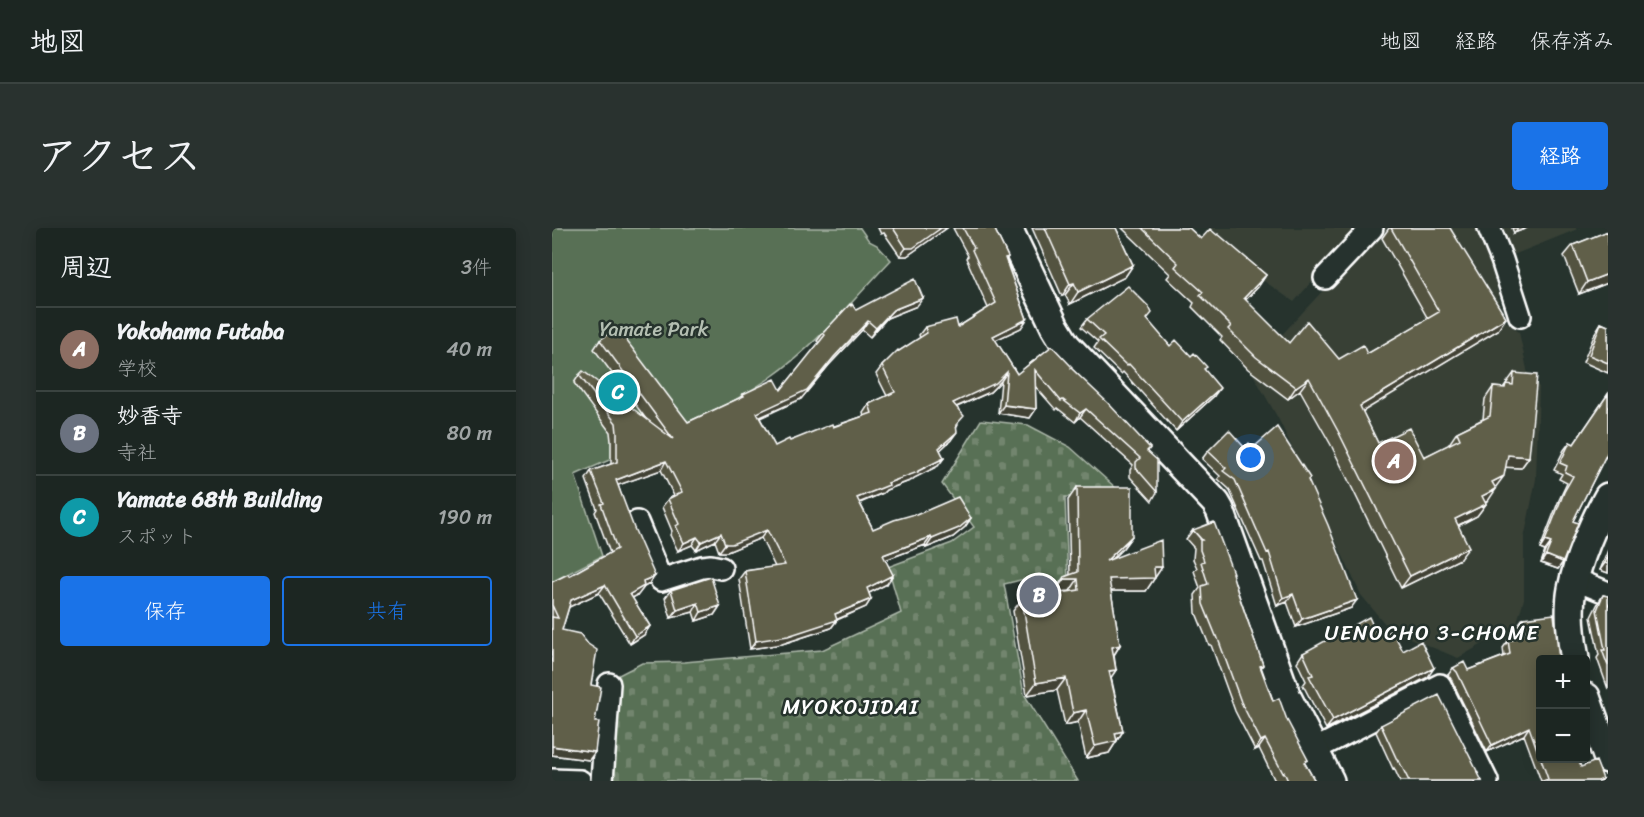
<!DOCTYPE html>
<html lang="ja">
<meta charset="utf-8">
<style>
:root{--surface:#1c2622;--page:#29322f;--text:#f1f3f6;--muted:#a0a5a5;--line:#3a4340;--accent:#1a73e8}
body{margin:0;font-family:Sriracha,"Klee One",sans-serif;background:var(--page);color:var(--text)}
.controls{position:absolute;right:18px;bottom:18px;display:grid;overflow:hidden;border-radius:6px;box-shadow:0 3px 15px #0003}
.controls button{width:54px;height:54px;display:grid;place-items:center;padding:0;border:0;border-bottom:2px solid var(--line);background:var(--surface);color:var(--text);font:30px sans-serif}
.you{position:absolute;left:699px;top:230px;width:21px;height:21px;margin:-15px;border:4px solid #fff;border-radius:50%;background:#1a73e8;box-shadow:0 0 0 9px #1a73e833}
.badge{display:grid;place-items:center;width:39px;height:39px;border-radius:50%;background:var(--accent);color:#fff;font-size:20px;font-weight:700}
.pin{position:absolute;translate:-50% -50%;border:3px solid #fff;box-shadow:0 2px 6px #0006}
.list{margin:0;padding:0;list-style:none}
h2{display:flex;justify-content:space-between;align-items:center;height:78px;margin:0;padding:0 24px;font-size:26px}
h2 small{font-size:20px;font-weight:400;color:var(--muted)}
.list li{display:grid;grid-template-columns:39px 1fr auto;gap:18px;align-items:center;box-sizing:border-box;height:84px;padding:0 24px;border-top:2px solid var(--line)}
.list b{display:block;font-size:22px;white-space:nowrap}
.list p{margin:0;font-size:20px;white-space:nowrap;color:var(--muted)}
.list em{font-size:20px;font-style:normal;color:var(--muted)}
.actions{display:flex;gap:12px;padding:18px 24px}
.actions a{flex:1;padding:14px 0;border:2px solid var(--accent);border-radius:6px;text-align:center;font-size:21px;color:var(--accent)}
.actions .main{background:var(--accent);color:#fff}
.map{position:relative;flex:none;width:1056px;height:553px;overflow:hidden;border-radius:6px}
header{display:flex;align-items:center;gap:36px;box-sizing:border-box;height:84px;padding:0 30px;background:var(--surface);border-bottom:2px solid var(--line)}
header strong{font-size:28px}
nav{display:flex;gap:33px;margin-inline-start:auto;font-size:21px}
.intro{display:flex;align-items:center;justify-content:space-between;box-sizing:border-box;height:144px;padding:0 36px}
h1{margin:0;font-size:42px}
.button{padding:15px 27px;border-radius:6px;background:var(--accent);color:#fff;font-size:21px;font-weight:700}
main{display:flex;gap:36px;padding:0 36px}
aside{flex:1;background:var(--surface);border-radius:6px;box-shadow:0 3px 15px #0003}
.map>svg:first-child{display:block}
.built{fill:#374036}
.cemetery{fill:url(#cemetery-stones);stroke:#acb8aa;stroke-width:1.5}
.park{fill:#597055;stroke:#acb8aa;stroke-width:1.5}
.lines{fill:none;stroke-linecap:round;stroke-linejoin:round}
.minor-casing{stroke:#fff;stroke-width:26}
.tertiary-casing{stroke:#fff;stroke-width:32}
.minor{stroke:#26332d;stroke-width:21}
.tertiary{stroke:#26332d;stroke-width:27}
.wall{fill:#535240;stroke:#fff;stroke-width:1.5}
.shaded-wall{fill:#434234;stroke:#fff;stroke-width:1.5}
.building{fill:#605f4a;stroke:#fff;stroke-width:1.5}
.labels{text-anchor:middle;stroke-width:5;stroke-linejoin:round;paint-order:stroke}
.park-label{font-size:20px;fill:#b4bfb2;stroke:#26332d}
.neighbourhood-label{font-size:21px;letter-spacing:1.5px;fill:#fff;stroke:#26332d}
</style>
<header>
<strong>地図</strong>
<nav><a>地図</a><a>経路</a><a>保存済み</a></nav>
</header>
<div class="intro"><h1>アクセス</h1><a class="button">経路</a></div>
<main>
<aside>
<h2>周辺<small>3件</small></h2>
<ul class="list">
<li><span class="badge" style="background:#8d6e63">A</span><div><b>Yokohama Futaba</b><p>学校</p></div><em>40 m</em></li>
<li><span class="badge" style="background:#6b7280">B</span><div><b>妙香寺</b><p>寺社</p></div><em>80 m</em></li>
<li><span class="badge" style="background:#0f9aa8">C</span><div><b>Yamate 68th Building</b><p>スポット</p></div><em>190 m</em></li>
</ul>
<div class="actions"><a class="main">保存</a><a>共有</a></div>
</aside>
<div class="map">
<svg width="1056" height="553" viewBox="0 0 1056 553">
<defs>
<pattern id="cemetery-stones" width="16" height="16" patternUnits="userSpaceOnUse" patternTransform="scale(1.5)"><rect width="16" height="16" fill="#597055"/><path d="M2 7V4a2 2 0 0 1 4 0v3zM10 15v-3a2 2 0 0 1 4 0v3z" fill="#72856e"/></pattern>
</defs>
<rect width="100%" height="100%" fill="#26332d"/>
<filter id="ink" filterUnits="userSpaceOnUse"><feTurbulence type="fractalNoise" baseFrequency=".0167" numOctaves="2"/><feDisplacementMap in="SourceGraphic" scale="12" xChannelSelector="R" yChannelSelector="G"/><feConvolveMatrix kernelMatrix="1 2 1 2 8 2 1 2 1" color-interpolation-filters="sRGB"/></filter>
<g filter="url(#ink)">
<path class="built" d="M657 0H807L742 74 652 11 658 1Z
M829 0H924L942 46 951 91 967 104 976 146 987 159 984 251 972 311V371L964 397 906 430 838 402 809 367 727 192 698 141Z
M949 0H1028L961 27Z"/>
<path class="cemetery" d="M429 192 476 197 518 219 574 269H513L516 356H478L477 350 452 356 472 466 526 553H62L57 549 61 450 90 435 132 434 270 422 349 385 336 339 400 315 422 299 390 256Z"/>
<path class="park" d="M0 0H308L317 13 325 17 339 32C301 72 264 118 218 150 158 191 89 218 23 247L50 328 0 354Z"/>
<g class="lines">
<g class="minor-casing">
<path id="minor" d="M937 0 950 32 968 88
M773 50 820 0
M85 294 109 352 150 339 159 338 169 340
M1022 351 1056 365
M762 522 888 457 935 553
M0 552 28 553
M50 553 57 456"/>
</g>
<g class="tertiary-casing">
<path id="tertiary" d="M456 0 503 99 514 117 664 275 668 282 735 469 778 553
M1023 431C1019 411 1016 382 1020 361 1025 334 1042 293 1056 269
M1034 469 1056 531"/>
</g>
<use href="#minor" class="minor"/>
<use href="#tertiary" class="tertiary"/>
</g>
<path class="wall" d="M326 0H395L355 28H348L332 5 329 6Z
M401 0H442L456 29 454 32 475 91 469 100 443 112 465 146 500 118 519 140 598 220 596 223 605 264 600 273 578 249V242L581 237 528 189 523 194 505 180 504 182 483 158 484 181 478 190 446 185 449 153 438 164 405 179 406 197 405 199 399 212 388 222 392 230 386 238 362 250 360 252 334 262 331 265 308 275 321 301 364 287 419 290 413 299 401 309 374 320 373 317 333 332 335 356 317 365 319 371 314 379 285 392 279 400 230 416 198 421 187 351 193 343 223 339 209 310 175 324H167L163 313 144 322 140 317 126 323 118 307 120 303 110 279 116 271 122 268 109 242 66 257 97 356 92 359 86 367 80 370 98 398 92 407 78 416 47 365 17 379 10 402 39 457 43 494V524L37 532 0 527V354L17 348 58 325 43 284 45 281 34 251 39 243 59 236V213L58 204 22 155 27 147 94 191 42 121 48 112 136 194 188 170 191 166 229 162 267 115 265 113 271 105 304 82 365 78 335 90 318 109 310 102 277 137 249 171 208 190 223 218 238 213 312 188 311 185 317 176 335 168 324 146 330 138 347 123 368 110 367 107 373 99H406L436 80 414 30 416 28Z
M480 0H564L581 37 573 49 518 76 513 67 510 68Z
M570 0H637L649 11 665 7 714 47 706 59 693 72 737 115 787 131 815 126 876 91 830 10 837 0H898L946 102 810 183 826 215 872 229 897 217V216L905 204 931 191 933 171 941 159 951 160 962 145 977 229 969 240 954 239 943 260 936 273 933 274 934 276 925 288 906 298 908 331 849 360 779 217 748 162 736 171 696 141 668 112 670 109 640 79 642 75 615 50 618 46Z
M960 0H975L962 5Z
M1056 3V55L1027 66 1012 28 1021 17Z
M535 91 595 92 618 118 653 142 662 168 624 203 571 144 569 146 542 120 546 114 529 99Z
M1049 95 1056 98V145L1031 134 1044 103Z
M1056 166V227L1052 231 1021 293 1011 334 1006 341 989 335 993 323 988 321 1007 272 1015 255 1007 251 1010 246 1002 242 1012 222 1018 214 1022 216Z
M702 219 756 253 799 380 744 399 735 374 725 378 711 333H709L677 261 666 251 668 248 650 231 656 223Z
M525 259 580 308 571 320 561 330 610 339 594 363H559L568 417 562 427 564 442 559 449 571 503 557 525 534 530 526 494 513 497 505 462 475 467 461 383 470 371 515 363 503 364V362L512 349 518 347 516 272Z
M641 302 680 347 711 437 709 440 721 473 753 536 763 553H723L707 520 703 522 683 483 659 417H657L644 385 643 367 648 360 642 343 645 340 641 331 642 320 634 311Z
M1056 322V345L1048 342Z
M119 362 168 378 162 387 144 393 141 384 119 390 113 370Z
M1051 367 1056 368V461L1045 430 1047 427 1039 389 1046 375Z
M971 390 988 432 1029 539 1051 551 1049 553H989L972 507 935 524 899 451 896 447 901 440 916 442 952 428 951 420 961 406 967 405 966 397Z
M826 409 851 423 876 449 774 501 751 457 754 453 745 434 751 425Z
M829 497 929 551 930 553H848L842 540 841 541 824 504Z"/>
<path class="shaded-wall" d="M389 0H395L355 28H348L354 20Z
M966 0H975L962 5Z
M581 37 573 49 518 76 526 64Z
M1056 46V55L1027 66 1035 54Z
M714 47 706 59 684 82 692 70Z
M522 55 513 67 510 68 518 56Z
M371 70 365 78 335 90 318 109 324 100 341 82Z
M954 90 946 102 800 190 808 178Z
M475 91 469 100 435 116 441 108Z
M316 93 310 102 277 137 249 171 199 193 205 185 282 129Z
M455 144 449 153 438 164 395 183 401 175Z
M757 150 748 162 736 171 744 159Z
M668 160 662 168 624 203 630 194Z
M452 177 484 181 478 190 446 185Z
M534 181 528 189 523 194 528 185Z
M405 204 399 212 382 228 387 220Z
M956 227 977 229 969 240 948 239Z
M392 230 386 238 362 250 360 252 334 262 331 265 299 278 305 270 336 255 366 243Z
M114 233 109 242 58 260 64 252Z
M952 248 943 260 940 254Z
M944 261 936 273 921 280 930 268Z
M934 276 925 288 894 303 903 291Z
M419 290 413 299 401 309 374 320 380 311Z
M215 302 209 310 175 324H167L173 316Z
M169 305 163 313 144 322 149 314Z
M580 308 571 320 545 345 554 333Z
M145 309 140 317 126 323 132 315Z
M379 309 373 317 325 335 331 327Z
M993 313 999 315 993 323 988 321Z
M917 319 908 331 849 360 858 348Z
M994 327 1011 334 1006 341 989 335Z
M1053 335 1056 336V345L1048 342Z
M602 339H610L594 363H548L557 351Z
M341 347 335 356 309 369 315 360Z
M103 348 97 356 92 359 86 367 72 374 78 366 91 353Z
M512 351H526L518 363 503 364Z
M53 357 47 365 13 381 19 372Z
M741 366 735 374 725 378 731 370Z
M319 371 314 379 281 393 285 392 279 400 230 416 198 421 204 413 283 386Z
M805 372 799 380 744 399 750 391Z
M146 375 141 384 119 390 125 382Z
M168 378 162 387 144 393 149 384Z
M98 398 92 407 78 416 83 408Z
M568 417 560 430V419Z
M882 440 876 449 774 501 781 492Z
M564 442 556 454 557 443Z
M514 450 505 462 475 467 484 455Z
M534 482 526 494 513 497 521 485Z
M977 499 972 507 935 524 940 517Z
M571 503 557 525 534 530 543 518 563 505Z
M713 511 707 520 703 522 709 513Z
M0 518 43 524 37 532 0 527Z"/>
<path class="building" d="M341 0H389L361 20H354Z
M411 0H442L456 29 453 30 475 91 441 108 465 146 500 118 520 139 519 140 556 175 598 220 595 223 605 232V264L584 240V234L588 230 534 181 528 185 511 172 509 173 483 142 484 181 452 177 455 144 444 155 401 175 412 188 404 197 405 204 387 220 392 230 366 243V244L336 255 337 257 305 270 321 301 342 292 363 286 364 287 406 269 419 290 407 300 380 311 379 309 331 327 341 347 315 360 319 371 283 386 285 392 236 408 204 413 193 343 233 337 215 302 180 316H173L169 305 149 314 145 309 132 315 124 298 127 296 116 271 130 264 114 233 64 252 82 300 103 348 91 353 92 358 78 366 98 398 83 408 53 357 19 372 10 402 28 406 36 416 45 422 39 457 49 459 43 494H47L46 500 43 524 0 518V389L6 390 0 377V354L16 346 17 348 65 321 49 276 52 275 39 243 65 234V205L64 195 27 147 31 143 121 211 48 112 65 100 136 194 192 168 191 166 223 151 229 162 273 107 271 105 298 76 299 78 300 76 304 82 363 51 371 70 341 82 324 100 316 93 282 129 255 162 205 185 223 218 237 211 238 213 280 196 281 199 320 185 317 176 343 164 330 138 346 122 347 123 375 105 373 99 404 91 406 99 444 75 420 22 422 20Z
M493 0H564L581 37 526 64 522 55 518 56Z
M590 0H637L649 11 658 1 665 7 666 6 714 47 692 70 737 115 755 93 787 131 811 117 815 126 887 84 839 0H898L954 90 808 178 826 215 857 200 872 229 908 211 905 204 938 188 941 159 953 160 954 156 961 157 962 145 985 147 977 229 956 227 952 248 940 254 944 261 930 268 934 276 903 291 917 319 858 348 787 205 757 150 744 159 704 129 676 101 679 98 648 67 651 64 623 39 626 35Z
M1056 3V46L1035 54 1021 17Z
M576 58 597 79 600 85 595 91 618 118 624 112 639 128 642 125 655 139 652 141 668 160 630 194 577 136 575 138 547 111 552 107 535 91Z
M1049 95 1056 98V135L1037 127Z
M1056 166V223L1021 293 1026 295 1011 334 994 327 999 315 993 313 1012 264 1021 248 1013 244 1015 238 1008 235 1018 214 1022 216Z
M725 199 758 250 756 252 776 297 805 372 750 391 741 366 731 370 717 324 715 325 683 252 671 243 674 240 656 223 677 202 693 220 697 215 702 219Z
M525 259H580V308L554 333 609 312 610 339H602L603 350 557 351 568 417 560 419 564 442 557 443 571 503 563 505 565 513 543 518 534 482 521 485 514 450 484 455 470 371 527 362 526 351H512V349L526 344Z
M662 294 681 345H680L686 365 708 428 711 437 708 438 721 473 727 470 735 492 756 532 752 534 763 553H736L732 544 731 545 713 511 709 513 689 474 665 408H664L651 376 650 358 656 356 649 334 652 333 648 322V312H650L641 302Z
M1056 328V336L1053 335Z
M159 349 168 378 149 384 146 375 125 382 119 362Z
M1051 367 1056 368V438L1050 422H1053L1045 382Z
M1002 386 1007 432H988V530L977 499 940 517 905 444 901 440 912 434 916 442 958 426 956 412H961V406L973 405 971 390Z
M817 389 826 409 840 402 851 423 869 413 882 440 781 492 757 448 761 447 751 425Z
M887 467 930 553H857L847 533 846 534 829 497Z
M989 531H1026L1029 539 1044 533 1051 551 1046 553H991L996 551Z"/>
</g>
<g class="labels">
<g class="park-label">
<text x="102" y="108">Yamate Park</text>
</g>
<g class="neighbourhood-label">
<text x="880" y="412">UENOCHO 3-CHOME</text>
<text x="299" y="486">MYOKOJIDAI</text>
</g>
</g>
</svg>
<div class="controls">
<button>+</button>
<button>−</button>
</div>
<div class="you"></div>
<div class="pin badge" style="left:842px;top:233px;background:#8d6e63">A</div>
<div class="pin badge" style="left:487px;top:367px;background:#6b7280">B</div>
<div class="pin badge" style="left:66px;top:164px;background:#0f9aa8">C</div>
</div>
</main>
